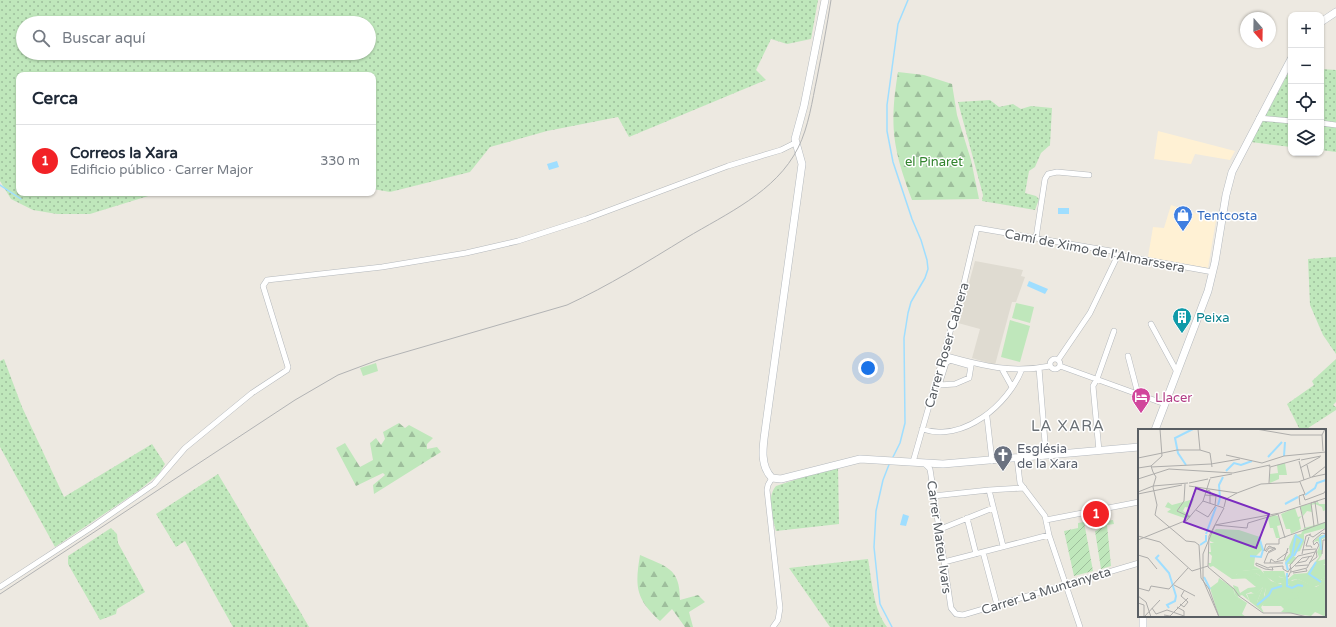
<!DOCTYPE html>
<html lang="es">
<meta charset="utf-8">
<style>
:root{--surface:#fff;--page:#f6f6f7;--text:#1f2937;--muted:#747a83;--line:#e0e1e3;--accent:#f22226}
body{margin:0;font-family:"Varela Round",sans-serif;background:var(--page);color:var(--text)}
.controls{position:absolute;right:12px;top:12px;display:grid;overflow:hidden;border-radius:8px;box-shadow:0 1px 3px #0004}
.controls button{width:36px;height:36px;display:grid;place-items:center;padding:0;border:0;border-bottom:1px solid var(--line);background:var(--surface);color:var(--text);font:20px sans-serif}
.compass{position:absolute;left:1240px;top:12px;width:36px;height:36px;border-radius:50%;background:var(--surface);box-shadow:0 1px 3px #0004;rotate:160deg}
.you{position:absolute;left:868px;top:368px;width:14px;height:14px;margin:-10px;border:3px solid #fff;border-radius:50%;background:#1a73e8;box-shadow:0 0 0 6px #1a73e833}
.badge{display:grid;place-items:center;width:26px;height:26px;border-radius:50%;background:var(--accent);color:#fff;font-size:13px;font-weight:700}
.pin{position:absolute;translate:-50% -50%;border:2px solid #fff;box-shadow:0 1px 4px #0006}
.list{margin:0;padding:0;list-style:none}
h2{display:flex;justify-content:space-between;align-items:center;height:52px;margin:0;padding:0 16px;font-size:17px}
h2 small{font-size:13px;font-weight:400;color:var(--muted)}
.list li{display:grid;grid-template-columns:26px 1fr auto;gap:12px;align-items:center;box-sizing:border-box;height:72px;padding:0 16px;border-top:1px solid var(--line)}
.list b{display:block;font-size:15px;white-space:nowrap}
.list p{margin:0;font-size:13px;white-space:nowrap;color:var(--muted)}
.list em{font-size:13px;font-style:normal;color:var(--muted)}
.icon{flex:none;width:22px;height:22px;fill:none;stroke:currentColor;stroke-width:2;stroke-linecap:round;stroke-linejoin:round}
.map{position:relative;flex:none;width:1336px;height:627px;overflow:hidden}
.search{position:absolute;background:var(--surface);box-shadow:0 1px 3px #0004;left:16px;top:16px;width:360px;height:44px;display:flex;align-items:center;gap:10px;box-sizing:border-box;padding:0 14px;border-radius:22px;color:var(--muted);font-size:15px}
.panel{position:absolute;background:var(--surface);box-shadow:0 1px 3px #0004;left:16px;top:72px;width:360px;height:124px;border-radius:8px}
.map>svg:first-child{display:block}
.commercial{fill:#fff1d4}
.education{fill:#dfdbd1}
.grass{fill:url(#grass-dots);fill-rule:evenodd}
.forest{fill:url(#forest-firs)}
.garden{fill:url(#garden-furrows)}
.pitch{fill:#bfe7bb}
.water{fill:#9fdeff}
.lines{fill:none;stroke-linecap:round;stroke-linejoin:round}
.stream{stroke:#9fdeff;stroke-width:1.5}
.street-casing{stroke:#b4b8bc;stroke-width:6}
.secondary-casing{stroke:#b4b9be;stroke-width:8}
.street{stroke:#fff;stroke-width:5}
.secondary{stroke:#fff;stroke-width:7}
.tram{stroke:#b2b3b4;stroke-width:1}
.labels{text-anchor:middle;stroke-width:3;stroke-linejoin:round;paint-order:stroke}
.park-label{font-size:13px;fill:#33842f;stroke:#fff}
.shop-label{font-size:13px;fill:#366cbe;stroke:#fff;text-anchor:start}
.street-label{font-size:13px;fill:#595e63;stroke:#fff}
.culture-label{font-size:13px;fill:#0d838f;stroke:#fff;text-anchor:start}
.hotel-label{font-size:13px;fill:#b23c85;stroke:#fff;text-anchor:start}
.worship-label{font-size:13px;fill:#5b616d;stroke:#fff;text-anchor:start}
.quarter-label{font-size:15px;letter-spacing:1px;fill:#6a7075;stroke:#fff}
.inset-river{fill:none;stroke:#9fdeff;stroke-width:2}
.inset-road{fill:none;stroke:#aeadab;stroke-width:1}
.view{fill:#7b2cbf;fill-opacity:0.15;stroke:#7b2cbf;stroke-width:2}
.inset-edge{fill:none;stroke:#595e63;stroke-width:2}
</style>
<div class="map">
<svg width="1336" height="627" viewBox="0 0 1336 627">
<defs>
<pattern id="grass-dots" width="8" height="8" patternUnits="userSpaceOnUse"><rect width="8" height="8" fill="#bfe7bb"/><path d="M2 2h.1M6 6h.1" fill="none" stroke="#9ebe9c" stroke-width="1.8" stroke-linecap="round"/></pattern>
<pattern id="forest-firs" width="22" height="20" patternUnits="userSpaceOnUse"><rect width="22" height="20" fill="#bfe7bb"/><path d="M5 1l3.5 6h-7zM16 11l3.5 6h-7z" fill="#9ebe9c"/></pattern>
<pattern id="garden-furrows" width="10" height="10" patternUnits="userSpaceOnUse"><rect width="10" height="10" fill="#bfe7bb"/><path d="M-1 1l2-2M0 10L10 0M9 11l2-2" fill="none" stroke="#9ebe9c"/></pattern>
</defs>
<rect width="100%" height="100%" fill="#ede9e1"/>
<path class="commercial" d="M1158 131 1235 151 1230 160 1195 154 1191 164 1154 159Z
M1171 205 1216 220 1208 268 1148 257 1153 227 1164 228Z"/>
<path class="education" d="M975 261 1023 270 1021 276 1025 277 1016 302H1012L995 365 972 358 980 329 958 323Z"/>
<path class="grass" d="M0 0H818L811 39 787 44 771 39 756 70 766 80 629 137 618 117 547 131 490 147 470 172 390 192 373 189V75H19V193H158L90 214H57L33 210 11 199 0 181ZM23 23H369V53H23Z
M1291 68V147L1251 142Z
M1321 69 1336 70V152L1321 150Z
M990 100 999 107 1013 104 1021 109 1031 106 1052 108 1050 145 1041 153 1035 167 1029 171 1025 193 1036 196 1039 199 1035 210 982 201 983 195 958 102Z
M1336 257V354L1323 335 1310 305 1308 259Z
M4 359 22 407 64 497 152 444 165 464 159 474 138 491 55 547 0 447V361Z
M1336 359V402L1333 405 1336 407V410L1305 430H1300L1287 404 1314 385 1312 381Z
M838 466 839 524 776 531C773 519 766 497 776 486Z
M218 474 298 608 309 627H233L185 541 176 547 156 514Z
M111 528 117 534 118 543 145 592 117 609 116 614 100 620 68 564V556Z
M868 559C872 581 873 609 887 627H830L789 568Z"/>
<path class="forest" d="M898 72 924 75 952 84 957 115 971 160 979 199 912 200C893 149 889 127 898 72Z
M399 423 405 428 409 425 433 438 427 444V449L437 447 441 452 374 494 373 485 385 475 383 473 356 486 336 448 345 443 360 467 373 460 370 443 376 438 381 445 385 439 383 432Z
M640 555C666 567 680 567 680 600L698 595 705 602 689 612 693 627H685L672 609 660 621C635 598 635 586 640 555Z"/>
<path class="garden" d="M1103 519 1104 524H1106V521L1113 520 1114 524 1107 525 1111 566 1101 569 1095 531 1098 530 1100 527 1098 520Z
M1084 522 1093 571 1074 576 1064 531 1078 528V523Z"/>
<path class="pitch" d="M1016 303 1034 307 1030 323 1012 318Z
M1010 320 1030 326 1020 362 1001 357Z
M376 363 378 371 363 376 360 368Z"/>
<path class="water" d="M557 161 559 167 549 170 547 164Z
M1058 208H1069V214H1058Z
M1029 281 1048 289 1045 294 1027 286Z
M903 514 909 516 906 526 900 525Z"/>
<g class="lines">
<path class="stream" d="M0 185 21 199
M892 459 900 443 905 423 904 338 908 313 911 302 925 278 928 269 927 260 921 240 912 219 893 162 887 131V105L898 24 908 0
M890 462 883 480 876 511 874 547 880 604 892 627"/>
<g class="street-casing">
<path id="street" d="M1259 118 1291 121
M1321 123 1336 125
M1036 238 1045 179 1048 174 1057 172 1089 175
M1151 324 1177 372
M943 355C980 365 1011 374 1050 366
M1128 356 1138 394
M1050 364a5 5 0 1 1 10 0a5 5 0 1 1-10 0Z
M950 360 971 366 969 378 955 384 939 385 946 363Z
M1058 360 1090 313 1118 255
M1060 366 1165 404
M1039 368 1046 455
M1002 369 1012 387
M987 417 992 461
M922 429C963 443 1008 405 1022 369
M1099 451 1093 386 1097 379 1114 331
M1017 458 1020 483 1045 516 1049 535 1080 627
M913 462 964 283 977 228 1111 251 1118 255 1213 272
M925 464 930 469 951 608 956 614 963 615 1139 563
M772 478 768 485 767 490 780 608 778 620 773 627
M989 490 1003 546
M933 496 989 490 1024 488
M967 518 976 554
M1046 520 1139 502
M938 530 993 508
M983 552 997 605
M944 562 1049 535
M0 587 92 527 154 484 185 448 252 393 287 370 288 367 263 286 267 280 382 267 466 253 518 241 586 219 728 166 781 150 795 143"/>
</g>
<g class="secondary-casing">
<path id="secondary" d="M825 0 804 106 795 139 802 164 766 424C764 441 758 464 772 478L781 479 860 459 943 464 1139 447
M1321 22 1336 12
M1155 430 1208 291 1215 262 1226 195 1232 172 1291 59
M1143 627V616"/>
</g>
<use href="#street" class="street"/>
<use href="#secondary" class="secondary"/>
<path class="tram" d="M0 594 295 400 338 375 378 360 567 305C608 286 647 262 686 238 726 214 776 192 798 148 809 126 812 101 817 78 822 52 827 26 831 0"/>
</g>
<defs>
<g id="shop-pin" transform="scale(1)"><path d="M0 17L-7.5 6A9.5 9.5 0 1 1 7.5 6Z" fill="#3f7fe0" stroke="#fff"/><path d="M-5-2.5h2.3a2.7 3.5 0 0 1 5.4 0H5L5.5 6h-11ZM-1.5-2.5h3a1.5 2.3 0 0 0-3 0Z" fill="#fff"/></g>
<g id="building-pin" transform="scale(1)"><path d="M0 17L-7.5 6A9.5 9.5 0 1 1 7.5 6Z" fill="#0f9aa8" stroke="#fff"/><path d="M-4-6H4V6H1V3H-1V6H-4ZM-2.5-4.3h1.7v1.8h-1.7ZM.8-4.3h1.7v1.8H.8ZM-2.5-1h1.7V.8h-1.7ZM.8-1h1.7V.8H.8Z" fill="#fff"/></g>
<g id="hotel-pin" transform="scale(1)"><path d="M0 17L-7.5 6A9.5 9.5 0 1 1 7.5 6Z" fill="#d1479c" stroke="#fff"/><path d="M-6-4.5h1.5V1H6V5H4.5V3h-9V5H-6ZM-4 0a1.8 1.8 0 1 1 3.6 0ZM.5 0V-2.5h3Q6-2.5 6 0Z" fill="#fff"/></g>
<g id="church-pin" transform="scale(1)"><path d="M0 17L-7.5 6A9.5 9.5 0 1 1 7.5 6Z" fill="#6b7280" stroke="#fff"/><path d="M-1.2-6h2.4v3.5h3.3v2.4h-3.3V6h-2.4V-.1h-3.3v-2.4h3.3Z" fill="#fff"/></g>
</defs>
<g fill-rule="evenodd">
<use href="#shop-pin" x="1183" y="215"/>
<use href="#building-pin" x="1182" y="317"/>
<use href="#hotel-pin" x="1141" y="397"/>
<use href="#church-pin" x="1003" y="455"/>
</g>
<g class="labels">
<g class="park-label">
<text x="934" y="166">el Pinaret</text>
</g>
<g class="shop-label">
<text x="1197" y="220">Tentcosta</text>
</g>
<g class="street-label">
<text transform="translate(1095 250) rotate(11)" y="5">Camí de Ximo de l'Almarssera</text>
<text transform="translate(946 345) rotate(-74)" y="5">Carrer Roser Cabrera</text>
<text transform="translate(940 537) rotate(82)" y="5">Carrer Mateu Ivars</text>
<text transform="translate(1046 590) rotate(-17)" y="5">Carrer La Muntanyeta</text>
</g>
<g class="culture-label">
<text x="1196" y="322">Peixa</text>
</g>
<g class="hotel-label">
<text x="1155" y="402">Llacer</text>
</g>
<g class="worship-label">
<text x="1017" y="453">Església<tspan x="1017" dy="15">de la Xara</tspan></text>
</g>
<g class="quarter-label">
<text x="1068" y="431">LA XARA</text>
</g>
</g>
<g transform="translate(1138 429)">
<rect width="188" height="188" fill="#ede9e1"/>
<path d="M147 34 149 46H141V50L132 54 131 45 140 44 139 36ZM56 70 52 79 47 78 45 82 53 87 49 90 29 83 33 80 27 78 30 73 34 76ZM180 73 181 75H187L188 81 185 82 184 78 177 75 173 76 174 83 169 82 165 87 162 77ZM157 79 160 88 164 87 161 90 163 100 153 105 152 100H148L143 85ZM136 86 140 87 143 96 139 97 142 109H138L135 99H132L130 89ZM78 100 101 101 122 108 125 120 117 128 116 137 122 140 104 142 98 146 118 144 122 147 120 149 94 150 75 137 72 138 70 134H73L74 127 70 123H73L72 114H76L72 112V106ZM125 142H140L141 148 146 149 145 154H138L127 147ZM188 148V188L177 183 173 187 143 183 146 180 143 177H125L128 158 136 156 151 158 150 153 160 150 178 158 185 154 183 149ZM81 149 95 159 97 166 109 174 104 185 108 188H81L72 159 80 153ZM125 158 119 173H112L109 165 119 164Z" fill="#bfe7bb"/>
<path d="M188 93V99L166 105V113L162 122 158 123 156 128H158L154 135H150L149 143 147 130 152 124 151 118 156 106 163 105 166 99ZM183 106H188V109L184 110V126L180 132 188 130V135H185L188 136V148L183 150 187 154 176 158 160 150 154 151 150 156 155 158 157 155 165 156 159 160 164 164 152 163 159 165 161 169 149 171 146 175 137 174 136 169 131 164 132 159 137 157 128 159 126 166 129 172 123 178 126 184 104 166 99 168 97 166 95 156 100 158 102 164 110 159 118 158 107 149 122 147 118 144 112 147 98 146 102 142 122 140 133 152 143 155 146 149 139 147 140 142H146L149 151 156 145 169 144 181 128 179 123 182 116 180 112 175 113ZM125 158 119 173H112L108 165 113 163 118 166Z" fill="#bfe7bb" fill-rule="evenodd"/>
<path class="inset-river" d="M146 27 147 13M130 28 144 13M48 36 40 24 37 9 55 0M88 42 96 34 103 36 114 32M167 66 177 59 179 54 188 51M147 75 160 68M80 76 82 69 81 56 85 48M68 105 78 78M62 116 68 112V106M183 121 182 109 188 106M21 126 18 129 31 144 38 167 37 172 29 176 31 179M112 127 123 128 125 121 121 108M156 127 164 111 158 107M178 133 171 145 183 153M150 141 148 134 154 127 158 105M149 144V157L154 159 160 156 165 157M66 148 72 160M119 176 131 166 134 160 144 157"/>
<path class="inset-road" d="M60 0 62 21 72 24 74 38M118 0 153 6H184M185 22 184 6 187 0M88 26 124 34 146 27 188 23M0 29 39 21H62M163 31 183 27M161 32 166 51M73 35 102 30M169 36 172 48M13 38 73 35M132 38 162 30 161 31M0 39 13 37M162 39 182 28M15 43 18 48 15 58 19 76 17 86 48 112 57 113 61 116 63 149 71 160 81 188M15 43 13 37 24 27 22 0M174 48 188 45M72 49 94 45M0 50 31 40 95 44 132 36 131 38M51 54 70 50M131 54 132 38M47 55 46 72 39 82 52 88M51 57 99 64M69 61 72 62V74M0 63 15 57 50 54M0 65 44 56M165 65 167 71 170 70 186 64 188 61M67 66 78 67 77 76M65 72 86 79 71 107 70 138 96 160 101 167 125 184H153L169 188M177 73 180 95M162 76 161 67 167 65 162 53M162 77 167 99M86 78 88 70 99 64 123 55 160 53 174 48 188 37M58 81 70 88 78 76M78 96 109 99 110 94 140 85 147 109M176 97 173 74 180 72M171 106 175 108 188 99M0 107 22 113 54 142 70 137M171 108 168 117H173L174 119M0 111 49 91 65 72 72 50M181 116 179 113 176 116 175 112 184 104 188 105M164 121 178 120M126 122 128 115H141V110L188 93M127 122 131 117 138 120 130 124 126 134H145M128 123 131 119H137L130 123M164 125 168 107 173 105M184 125 185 111H188M0 126 10 129 19 140M139 131 150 123M146 131 150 119M132 134 133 130 137 133 146 131M159 134 168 132 171 128M171 134 179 128 178 121M157 137 170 136M134 138 135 141 127 140 118 136V134L130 139 132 138H135L145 137V140L150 143 153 138M153 140 164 129 174 127M153 143 169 139 181 116M155 144 169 142 168 140M150 148 153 142 152 136 160 127 177 123M36 156 57 167M0 159 11 162 13 157 31 160 50 139M0 167 8 173 13 188M0 174 6 176V187M42 175 46 178 50 173 43 167 46 162M14 179 18 185 29 181 46 187V182L39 178M26 186 32 187 50 169M6 188 22 171M81 188 65 151V125L77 96 142 84 188 69"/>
<path class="view" d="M58 59 131 85 118 119 46 93Z"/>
<rect width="188" height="188" class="inset-edge"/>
</g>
</svg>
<div class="controls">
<button>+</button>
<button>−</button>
<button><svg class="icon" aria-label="locate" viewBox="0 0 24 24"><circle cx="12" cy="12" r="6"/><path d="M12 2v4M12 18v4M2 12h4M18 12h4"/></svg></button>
<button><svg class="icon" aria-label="layers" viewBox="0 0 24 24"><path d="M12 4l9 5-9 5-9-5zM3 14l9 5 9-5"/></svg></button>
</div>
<svg class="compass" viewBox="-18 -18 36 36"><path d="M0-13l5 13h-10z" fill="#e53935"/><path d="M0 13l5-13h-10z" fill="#747a83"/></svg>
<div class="you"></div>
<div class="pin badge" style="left:1096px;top:514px">1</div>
<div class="search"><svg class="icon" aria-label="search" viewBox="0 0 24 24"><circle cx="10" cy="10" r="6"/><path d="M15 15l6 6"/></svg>Buscar aquí</div>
<section class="panel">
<h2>Cerca<small></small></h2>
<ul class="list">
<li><span class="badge">1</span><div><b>Correos la Xara</b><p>Edificio público · Carrer Major</p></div><em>330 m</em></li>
</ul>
</section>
</div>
